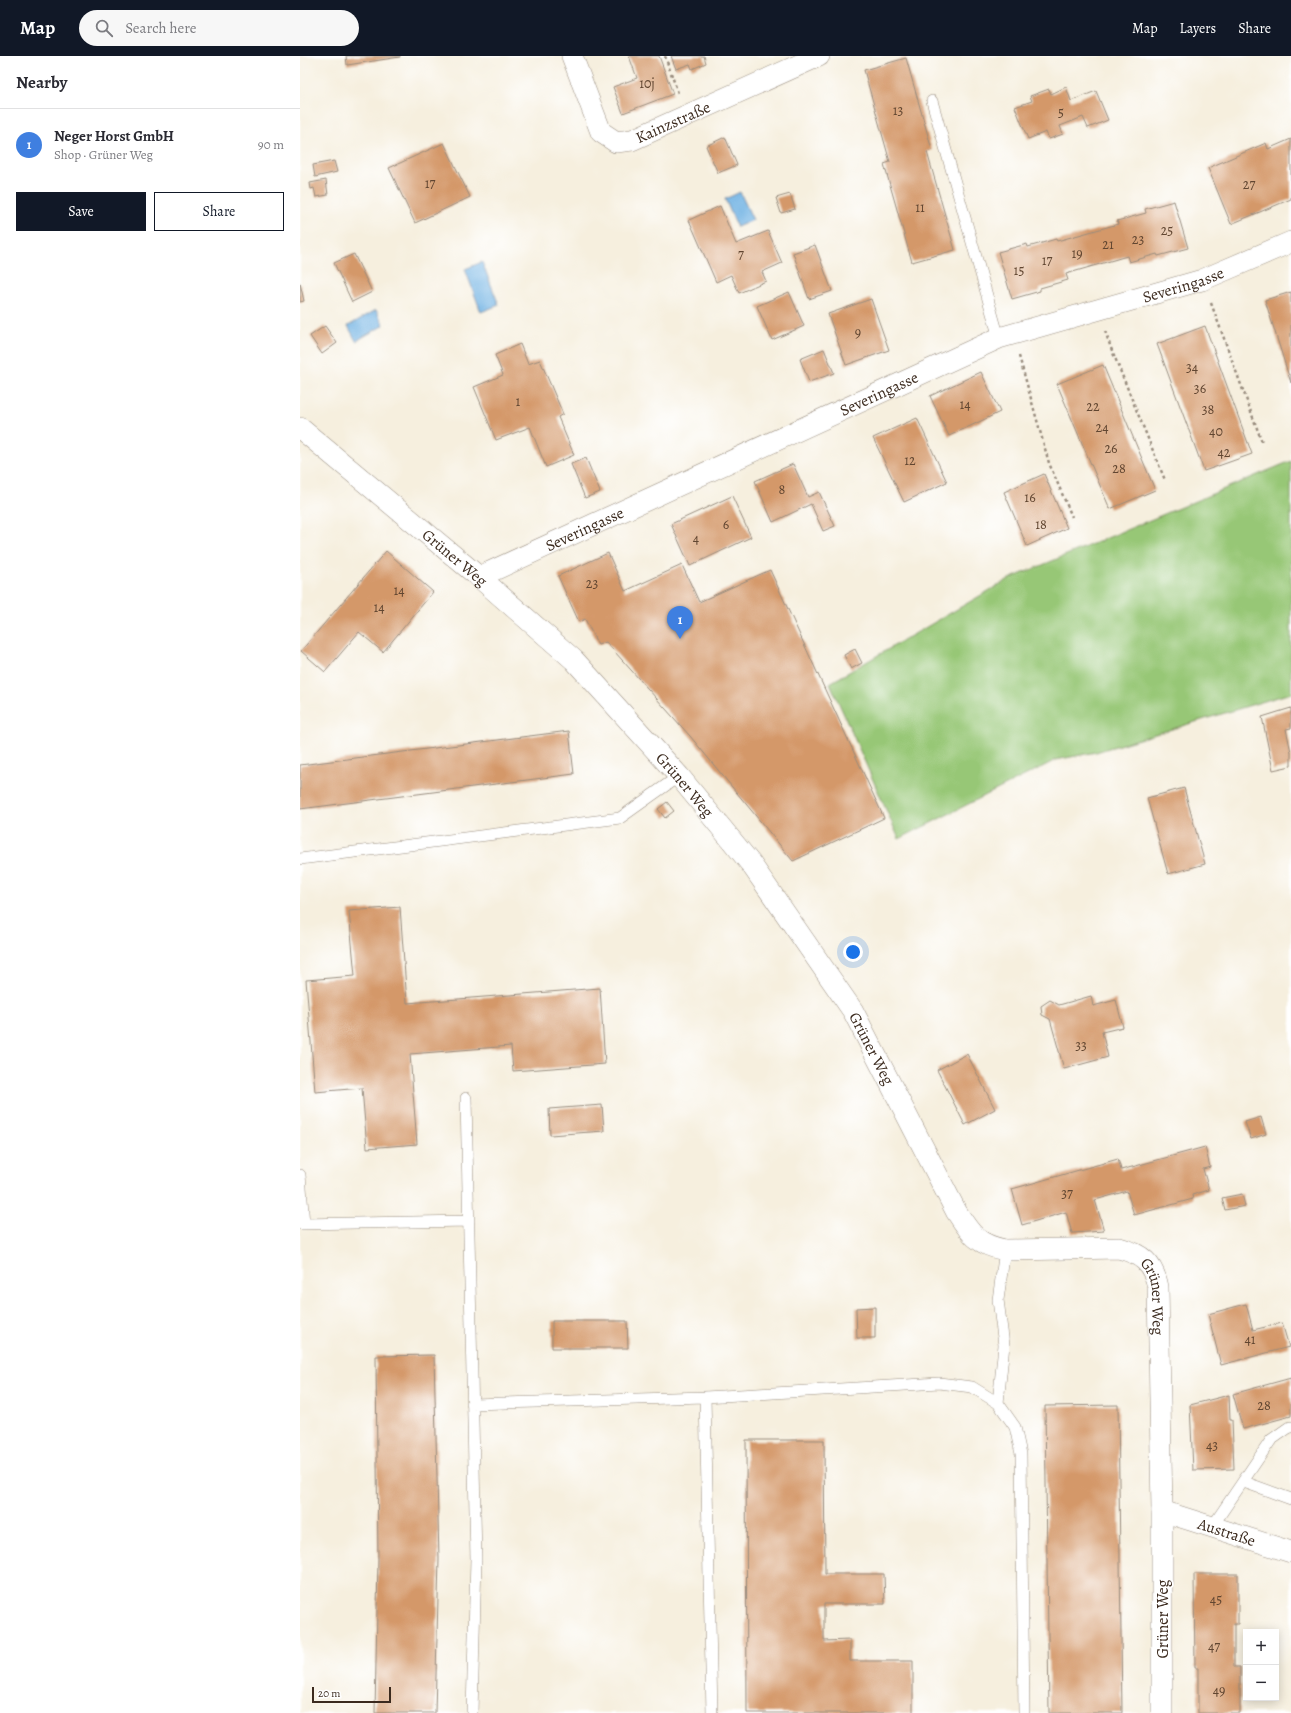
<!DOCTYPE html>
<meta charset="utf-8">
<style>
:root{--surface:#fff;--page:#f7f7f7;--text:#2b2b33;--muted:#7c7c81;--line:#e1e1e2;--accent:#111827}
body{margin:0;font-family:Alegreya,serif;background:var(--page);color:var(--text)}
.controls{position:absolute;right:12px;bottom:12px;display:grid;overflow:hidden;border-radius:0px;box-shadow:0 2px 10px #0003}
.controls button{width:36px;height:36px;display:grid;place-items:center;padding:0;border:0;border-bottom:1px solid var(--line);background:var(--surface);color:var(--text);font:20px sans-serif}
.scale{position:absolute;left:12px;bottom:10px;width:79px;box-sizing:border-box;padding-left:4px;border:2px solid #3b2a1e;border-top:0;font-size:11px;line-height:14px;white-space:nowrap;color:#3b2a1e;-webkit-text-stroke:3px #fff;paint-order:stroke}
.you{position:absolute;left:553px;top:896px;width:14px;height:14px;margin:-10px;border:3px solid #fff;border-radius:50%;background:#1a73e8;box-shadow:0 0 0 6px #1a73e833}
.badge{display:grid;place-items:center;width:26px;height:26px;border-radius:50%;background:var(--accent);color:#fff;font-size:13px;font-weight:700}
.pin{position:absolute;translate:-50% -33px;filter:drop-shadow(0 1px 2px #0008)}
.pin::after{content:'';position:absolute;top:21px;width:14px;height:12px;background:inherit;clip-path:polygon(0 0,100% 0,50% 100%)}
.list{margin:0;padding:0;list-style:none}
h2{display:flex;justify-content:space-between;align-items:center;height:52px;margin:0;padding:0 16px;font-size:17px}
h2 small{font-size:13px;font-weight:400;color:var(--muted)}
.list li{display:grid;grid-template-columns:26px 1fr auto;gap:12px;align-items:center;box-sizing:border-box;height:72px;padding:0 16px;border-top:1px solid var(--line)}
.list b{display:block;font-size:15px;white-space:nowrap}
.list p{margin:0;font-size:13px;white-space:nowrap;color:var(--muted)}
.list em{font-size:13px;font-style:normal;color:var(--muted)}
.actions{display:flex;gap:8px;padding:12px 16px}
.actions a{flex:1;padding:9px 0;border:1px solid var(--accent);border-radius:0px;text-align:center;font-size:14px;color:var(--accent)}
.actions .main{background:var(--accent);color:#fff}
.icon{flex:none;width:22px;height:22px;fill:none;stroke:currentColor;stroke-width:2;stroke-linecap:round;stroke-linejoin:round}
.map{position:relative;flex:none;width:991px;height:1657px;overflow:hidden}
header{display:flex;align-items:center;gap:24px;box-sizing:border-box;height:56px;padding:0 20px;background:var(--accent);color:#fff}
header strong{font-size:19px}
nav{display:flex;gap:22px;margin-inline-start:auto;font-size:14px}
.search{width:280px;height:36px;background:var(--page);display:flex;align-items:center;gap:10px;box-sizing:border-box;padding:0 14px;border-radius:22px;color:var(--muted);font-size:15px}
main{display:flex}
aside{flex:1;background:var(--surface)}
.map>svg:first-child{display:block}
.green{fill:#97c776;stroke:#69784a}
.water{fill:#6db0e2;stroke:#546d80}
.building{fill:#d49869}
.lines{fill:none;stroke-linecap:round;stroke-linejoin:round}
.lane-casing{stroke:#988c7e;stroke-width:12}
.street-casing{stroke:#988c7e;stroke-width:22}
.path{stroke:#988c7e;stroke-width:2.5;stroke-dasharray:3 3;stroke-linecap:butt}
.lane{stroke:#fff;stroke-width:11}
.street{stroke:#fff;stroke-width:21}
.labels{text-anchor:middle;stroke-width:3.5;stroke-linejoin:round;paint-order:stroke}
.number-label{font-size:14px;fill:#614631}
.street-label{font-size:16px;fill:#3b2a1e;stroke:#fff}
</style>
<header>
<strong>Map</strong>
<div class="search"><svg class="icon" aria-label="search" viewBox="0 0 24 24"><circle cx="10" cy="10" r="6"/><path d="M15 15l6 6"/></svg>Search here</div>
<nav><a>Map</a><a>Layers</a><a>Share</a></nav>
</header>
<main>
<aside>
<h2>Nearby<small></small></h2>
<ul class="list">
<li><span class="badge" style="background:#3f7fe0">1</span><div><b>Neger Horst GmbH</b><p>Shop · Grüner Weg</p></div><em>90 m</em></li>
</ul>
<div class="actions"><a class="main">Save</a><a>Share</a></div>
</aside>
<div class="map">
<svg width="991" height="1657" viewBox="0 0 991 1657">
<rect width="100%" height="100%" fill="#fff"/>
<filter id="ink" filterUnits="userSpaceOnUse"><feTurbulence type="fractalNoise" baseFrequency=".025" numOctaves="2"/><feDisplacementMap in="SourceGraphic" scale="8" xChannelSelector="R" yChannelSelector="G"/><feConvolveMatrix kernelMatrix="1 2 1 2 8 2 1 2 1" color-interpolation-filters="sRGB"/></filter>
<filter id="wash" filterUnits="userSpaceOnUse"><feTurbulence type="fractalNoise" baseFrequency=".012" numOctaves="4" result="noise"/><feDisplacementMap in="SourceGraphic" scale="16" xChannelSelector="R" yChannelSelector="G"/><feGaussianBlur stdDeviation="0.9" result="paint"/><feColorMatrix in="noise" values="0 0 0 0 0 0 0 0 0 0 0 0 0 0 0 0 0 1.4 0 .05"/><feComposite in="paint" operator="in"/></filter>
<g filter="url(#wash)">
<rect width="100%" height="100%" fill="#f6efde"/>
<path class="green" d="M991 405V637L796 696 756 704 599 783 530 627 709 523Z"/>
<path class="water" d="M440 136 453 164 437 171 425 143Z
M182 206 199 249 181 256 165 213Z
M76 254 84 269 56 285 48 270Z"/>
<g id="blocks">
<path class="building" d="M46 0H100V1L47 9Z
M329 0H359L373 38 323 57 313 31 337 22Z
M371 0H404L406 7 392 13 390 8 376 13Z
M606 2 632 94 627 96 655 194 612 206 584 108 590 106 564 14Z
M766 31 771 45 796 35 808 64 788 72 783 61 760 70 763 78 749 83 746 76 728 83 715 51 732 45 730 40 749 33 751 38Z
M425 81 437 109 418 117 406 90Z
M991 83V143L931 168 908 112 966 87 968 93Z
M144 87 170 141 115 167 89 112Z
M34 105 37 116 15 121 13 109Z
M26 124 28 139 16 141 14 132 11 133 10 127Z
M490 138 495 153 481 157 476 142Z
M874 145 888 192 858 200 857 198 829 206 827 200 766 218 768 224 740 232V235L712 243 698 196 727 188 728 191 756 183 757 185 818 168 817 165 846 157 845 153Z
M420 150 436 188 468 175 482 207 462 216 466 225 439 237 431 219 416 226 389 164Z
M515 189 532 235 509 243 493 197Z
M54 198 72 236 52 246 34 207Z
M0 227 4 245 0 246Z
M489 236 504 270 472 284 457 250Z
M991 236V327L965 244Z
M571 243 589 294 546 309 528 258Z
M25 270 37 287 22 298 10 280Z
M905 270 952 398 904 415 857 288Z
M220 288 228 308 240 304 263 358 258 361 274 399 246 411 230 371 196 384 174 331 203 319 195 299Z
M524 293 534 317 509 326 500 303Z
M803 309 855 434 810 453 757 328Z
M681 316 700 356 649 380 630 340Z
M617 362 647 426 604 446 573 382Z
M286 402 300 436 285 442 271 408Z
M493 408 508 441 519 436 535 470 523 475 511 448 473 466 455 425Z
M744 418 767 472 727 490 704 436Z
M432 440 451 481 390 510 371 468Z
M86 495 133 536 83 596 59 576 25 616 1 595Z
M308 497 325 535 382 509 399 546 470 514 584 762 493 805 390 680 306 586 298 589 285 563 279 566 258 520Z
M555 593 562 607 551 613 544 599Z
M991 652V672L986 673 991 696V710L973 714 962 661Z
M269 675 274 718 0 753V709Z
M884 732 905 808 868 818 847 742Z
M367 746 374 755 365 762 358 753Z
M100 851 107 947 300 932 305 1008 213 1015 211 990 110 998 117 1088 67 1092 62 1032 15 1036 6 924 55 920 49 855Z
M791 940 793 950 816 944 823 971 802 976 808 1001 764 1013 750 963 742 959 741 950 750 944 759 949Z
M667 998 695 1053 665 1069 637 1014Z
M302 1049 304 1075 250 1079 249 1053Z
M961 1061 966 1078 951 1083 945 1066Z
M905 1091 910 1111 903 1113 909 1134 892 1139 893 1143 834 1159 827 1135 795 1144 804 1175 772 1177 766 1156 722 1169 712 1133 818 1103 821 1114Z
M942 1138 945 1150 925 1154 922 1142Z
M946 1248 953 1274 982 1267 989 1291 921 1309 908 1258Z
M575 1251V1282H557L556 1252Z
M252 1265H327L328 1292H252Z
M134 1299 139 1503 135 1657H75L78 1504 76 1300Z
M991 1322V1360L943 1373 933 1338Z
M929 1339 930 1364H932L934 1413 893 1414 890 1349Z
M818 1349 822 1657H749L745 1350Z
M446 1384H524L525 1518H584L585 1548H524V1585L550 1584V1605H613V1657H447Z
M894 1518H938V1568H934V1611H940V1657H898V1612H895Z"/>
</g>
</g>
<g filter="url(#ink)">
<use href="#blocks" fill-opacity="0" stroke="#988c7e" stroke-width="1"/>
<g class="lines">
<g class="lane-casing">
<path id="lane" d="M632 45 699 282
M0 803 320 762 379 720
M166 1042 176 1503 172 1657
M0 1119 4 1168
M0 1168 169 1165
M705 1194 698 1244 704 1289 698 1347 715 1371 721 1398 724 1657
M405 1341 412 1657
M172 1348 405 1341 639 1327 672 1331 698 1347
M944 1426 991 1443
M912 1471 971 1384 988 1372 991 1371"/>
</g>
<g class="street-casing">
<g id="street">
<path id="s1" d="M272 0 301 76 316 86 332 84 519 0"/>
<path id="s2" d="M0 372 179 521 274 604 379 720 451 808 553 955 656 1155C670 1177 677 1189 705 1194L819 1192C842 1198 853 1207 858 1231L862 1455V1657"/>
<path id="s3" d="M179 521 699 282 902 224 991 186"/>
<path id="s4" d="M862 1455 991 1496"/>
</g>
</g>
<path class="path" d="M365 0 378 37
M911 247 962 386
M805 275 811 292 865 424
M719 300 749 407 772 461"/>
<use href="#lane" class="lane"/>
<use href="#street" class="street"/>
</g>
</g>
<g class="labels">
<g class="number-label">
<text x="347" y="32">10j</text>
<text x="598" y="59">13</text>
<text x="761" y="61">5</text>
<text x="130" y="132">17</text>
<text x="949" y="133">27</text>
<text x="620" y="156">11</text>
<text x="867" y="179">25</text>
<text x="838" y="188">23</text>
<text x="808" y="193">21</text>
<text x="777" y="202">19</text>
<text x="441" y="203">7</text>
<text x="747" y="209">17</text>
<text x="719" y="219">15</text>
<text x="558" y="281">9</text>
<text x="892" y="316">34</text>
<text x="900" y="337">36</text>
<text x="218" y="350">1</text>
<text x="665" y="353">14</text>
<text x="793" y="355">22</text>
<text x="908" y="358">38</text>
<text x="802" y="376">24</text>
<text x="916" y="380">40</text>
<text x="811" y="397">26</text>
<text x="924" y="401">42</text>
<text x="610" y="409">12</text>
<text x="819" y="417">28</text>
<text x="482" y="438">8</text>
<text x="730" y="446">16</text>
<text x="426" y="473">6</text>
<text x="741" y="473">18</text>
<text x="396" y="487">4</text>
<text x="292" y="532">23</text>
<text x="99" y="539">14</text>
<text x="79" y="556">14</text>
<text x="781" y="994">33</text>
<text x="767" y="1142">37</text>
<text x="950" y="1288">41</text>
<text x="964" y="1354">28</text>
<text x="912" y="1394">43</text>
<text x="916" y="1548">45</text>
<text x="914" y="1595">47</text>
<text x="919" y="1639">49</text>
</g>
<g class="street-label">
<text dy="6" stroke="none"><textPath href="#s1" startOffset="160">Kainzstraße</textPath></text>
<text dy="6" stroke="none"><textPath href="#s3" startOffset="764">Severingasse</textPath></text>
<text dy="6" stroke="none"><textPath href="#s3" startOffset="440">Severingasse</textPath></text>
<text dy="6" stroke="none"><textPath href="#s3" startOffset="116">Severingasse</textPath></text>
<text dy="6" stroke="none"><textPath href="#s2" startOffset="202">Grüner Weg</textPath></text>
<text dy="6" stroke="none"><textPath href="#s2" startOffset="526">Grüner Weg</textPath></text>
<text dy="6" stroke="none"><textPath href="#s2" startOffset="850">Grüner Weg</textPath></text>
<text dy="6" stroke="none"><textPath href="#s2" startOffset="1280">Grüner Weg</textPath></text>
<text dy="6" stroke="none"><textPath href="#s4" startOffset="68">Austraße</textPath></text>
<text transform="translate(862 1563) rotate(-90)" y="6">Grüner Weg</text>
</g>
</g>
</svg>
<div class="controls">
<button>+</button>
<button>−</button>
</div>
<div class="scale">20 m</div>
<div class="you"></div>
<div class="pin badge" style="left:380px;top:583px;background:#3f7fe0">1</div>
</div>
</main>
